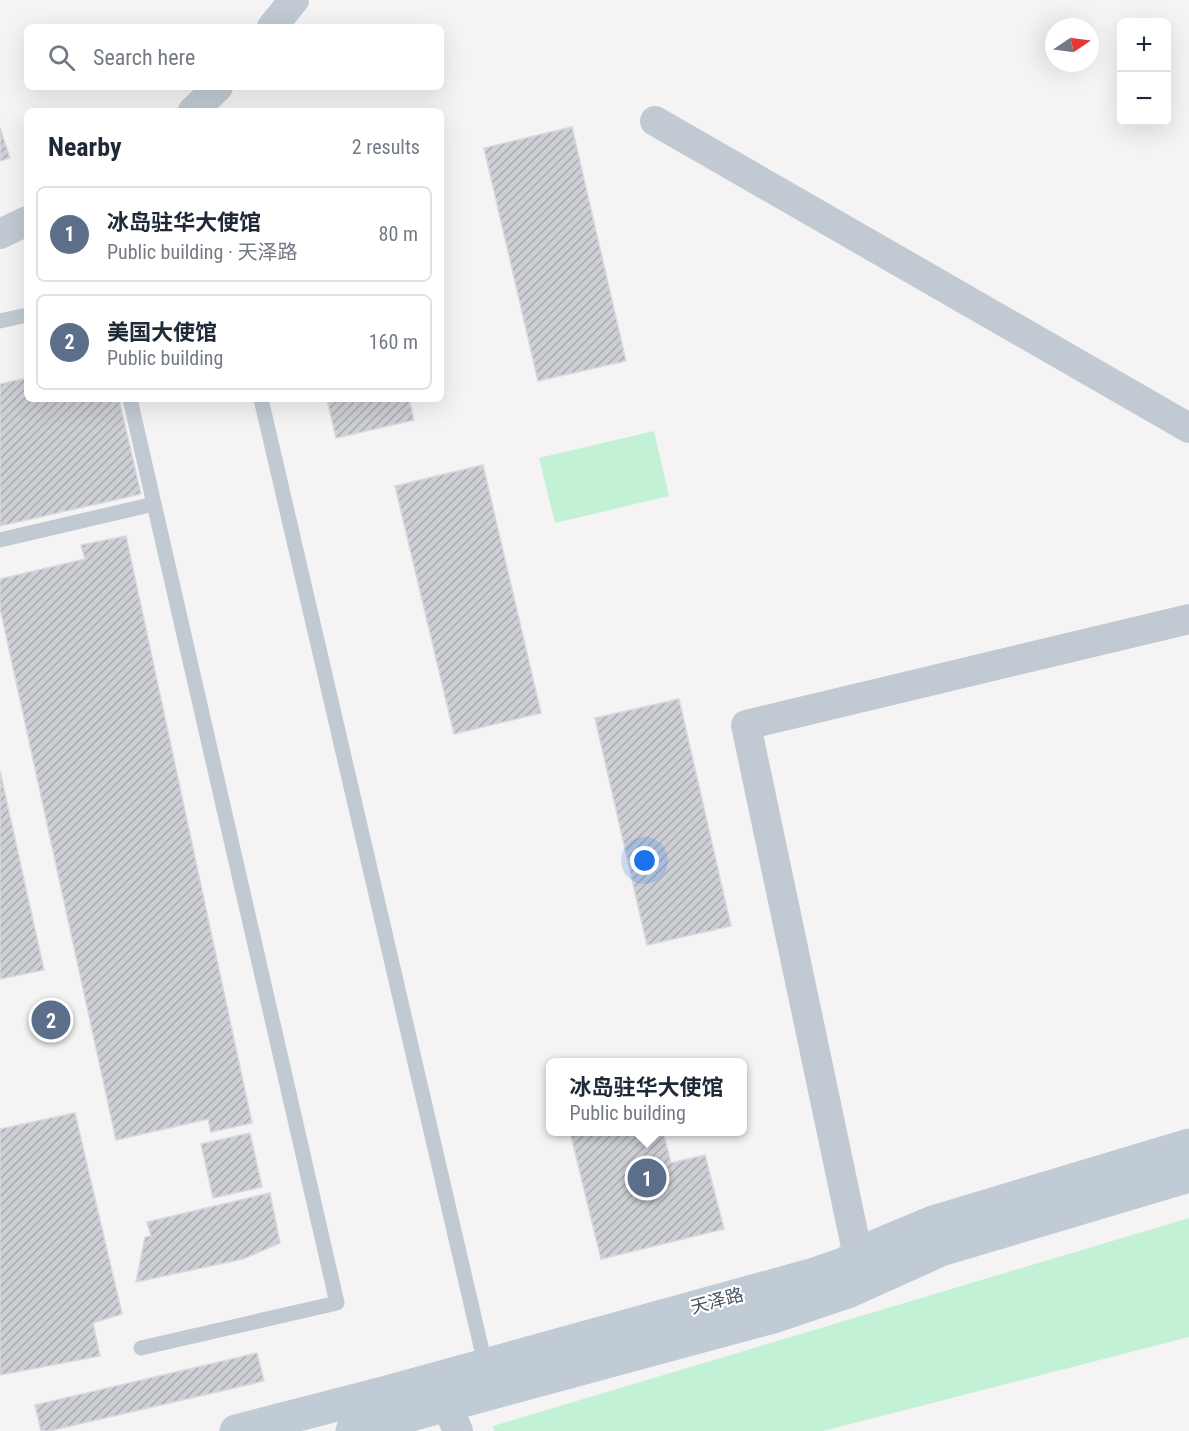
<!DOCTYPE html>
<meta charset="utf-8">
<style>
:root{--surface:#fff;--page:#f2f2f3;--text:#1f2937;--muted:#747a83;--line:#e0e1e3;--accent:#d93025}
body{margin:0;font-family:"Roboto Condensed","Noto Sans SC",sans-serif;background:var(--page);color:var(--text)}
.controls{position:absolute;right:18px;top:18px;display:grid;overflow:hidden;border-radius:9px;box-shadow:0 6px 24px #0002}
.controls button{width:54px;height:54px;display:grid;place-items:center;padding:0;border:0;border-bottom:2px solid var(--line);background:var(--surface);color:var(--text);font:30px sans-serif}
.compass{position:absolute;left:1045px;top:18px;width:54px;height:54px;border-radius:50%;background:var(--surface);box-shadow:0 6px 24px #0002;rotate:77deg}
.you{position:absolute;left:645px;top:861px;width:21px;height:21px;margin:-15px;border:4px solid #fff;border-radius:50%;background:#1a73e8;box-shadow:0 0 0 9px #1a73e833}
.badge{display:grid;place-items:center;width:39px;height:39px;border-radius:50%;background:var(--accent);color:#fff;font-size:20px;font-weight:700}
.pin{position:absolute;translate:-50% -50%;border:3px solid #fff;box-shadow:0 2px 6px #0006}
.popup{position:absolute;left:546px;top:1058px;width:201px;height:78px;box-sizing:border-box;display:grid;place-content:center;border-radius:9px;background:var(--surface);filter:drop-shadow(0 2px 4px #0005);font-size:20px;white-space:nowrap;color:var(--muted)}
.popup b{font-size:22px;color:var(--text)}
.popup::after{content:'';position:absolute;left:50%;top:100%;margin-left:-12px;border:12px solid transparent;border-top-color:var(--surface)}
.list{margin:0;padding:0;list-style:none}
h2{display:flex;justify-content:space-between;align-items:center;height:78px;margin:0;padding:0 24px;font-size:26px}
h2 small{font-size:20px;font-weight:400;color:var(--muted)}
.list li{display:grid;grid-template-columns:39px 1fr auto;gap:18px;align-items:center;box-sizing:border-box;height:96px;margin:0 12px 12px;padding:0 12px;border:2px solid var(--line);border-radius:9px}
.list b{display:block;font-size:22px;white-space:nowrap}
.list p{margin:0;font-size:20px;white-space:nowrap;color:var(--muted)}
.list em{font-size:20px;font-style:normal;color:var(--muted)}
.icon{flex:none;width:33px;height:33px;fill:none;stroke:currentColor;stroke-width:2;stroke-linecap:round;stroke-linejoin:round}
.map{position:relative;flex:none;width:1189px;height:1431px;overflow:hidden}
.search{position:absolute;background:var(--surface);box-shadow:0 6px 24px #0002;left:24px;top:24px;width:420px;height:66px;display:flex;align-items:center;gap:15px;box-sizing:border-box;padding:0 21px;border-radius:9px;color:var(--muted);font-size:22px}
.panel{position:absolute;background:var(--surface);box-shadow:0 6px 24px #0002;left:24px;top:108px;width:420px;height:294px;border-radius:9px}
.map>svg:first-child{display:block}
.park{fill:#c3f1d5}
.building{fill:url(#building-hatch);stroke:#d7d9de;stroke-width:1.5}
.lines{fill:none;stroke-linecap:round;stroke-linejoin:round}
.lane{stroke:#c1cad2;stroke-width:15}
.street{stroke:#c1cad2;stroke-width:30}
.secondary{stroke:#c1cbd6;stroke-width:33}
.labels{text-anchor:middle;stroke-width:4.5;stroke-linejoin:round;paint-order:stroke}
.street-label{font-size:18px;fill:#4a5661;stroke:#fff}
</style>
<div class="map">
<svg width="1189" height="1431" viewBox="0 0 1189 1431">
<defs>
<pattern id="building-hatch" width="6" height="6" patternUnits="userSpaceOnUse" patternTransform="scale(1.5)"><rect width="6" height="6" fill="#cdcfd5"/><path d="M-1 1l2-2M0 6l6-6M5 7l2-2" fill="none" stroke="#a8abb0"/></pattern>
</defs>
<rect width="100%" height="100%" fill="#f5f3f3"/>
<path class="park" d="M654 431 669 496 555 523 539 458Z
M1189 1218V1337L823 1431H494L493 1426Z"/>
<path class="building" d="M572 127 626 361 538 381 484 148Z
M0 128 10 158 0 161Z
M27 378V399H119L141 494 0 526V384Z
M327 399H409L414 420 336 438Z
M483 465 541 713 454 734 395 486Z
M126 536 252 1123 211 1132 208 1119 116 1140 0 608V579L85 559 81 545Z
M679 699 731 926 647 945 595 718Z
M0 771 44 970 0 979Z
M75 1113 122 1314 93 1323 100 1356 0 1375V1129Z
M570 1132H663L671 1163 705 1155 724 1229 601 1259Z
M250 1133 262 1187 213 1198 201 1144Z
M270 1193 280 1243 243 1259 136 1282 145 1237 151 1236 147 1222Z
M257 1353 264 1381 49 1431H41L35 1405Z"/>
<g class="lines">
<path class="lane" d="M0 321 27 315
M130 399 337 1303 141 1348
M261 399 485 1364
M0 540 154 504"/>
<path class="street" d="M272 27 294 0
M193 111 218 87
M655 121 1189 428
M0 234 27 221
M858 1256 746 725 1189 619
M447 1406 458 1431"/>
<path class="secondary" d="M236 1431 387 1392 811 1275 843 1264 873 1247 933 1222 1189 1145
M352 1431 773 1317 850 1291 941 1250 1189 1176"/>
</g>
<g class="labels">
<g class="street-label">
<text transform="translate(717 1301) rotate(-15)" y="6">天泽路</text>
</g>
</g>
</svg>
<div class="controls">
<button>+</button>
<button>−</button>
</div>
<svg class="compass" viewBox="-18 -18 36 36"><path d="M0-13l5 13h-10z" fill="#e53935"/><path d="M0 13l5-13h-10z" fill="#747a83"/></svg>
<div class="you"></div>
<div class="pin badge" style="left:647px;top:1178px;background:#5c6f8a">1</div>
<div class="popup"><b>冰岛驻华大使馆</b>Public building</div>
<div class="pin badge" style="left:51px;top:1020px;background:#5c6f8a">2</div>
<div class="search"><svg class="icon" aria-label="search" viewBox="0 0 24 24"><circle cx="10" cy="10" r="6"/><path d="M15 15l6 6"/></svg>Search here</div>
<section class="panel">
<h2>Nearby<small>2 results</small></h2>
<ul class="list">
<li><span class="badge" style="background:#5c6f8a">1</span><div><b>冰岛驻华大使馆</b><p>Public building · 天泽路</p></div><em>80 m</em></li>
<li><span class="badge" style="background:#5c6f8a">2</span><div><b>美国大使馆</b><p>Public building</p></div><em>160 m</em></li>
</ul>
</section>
</div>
